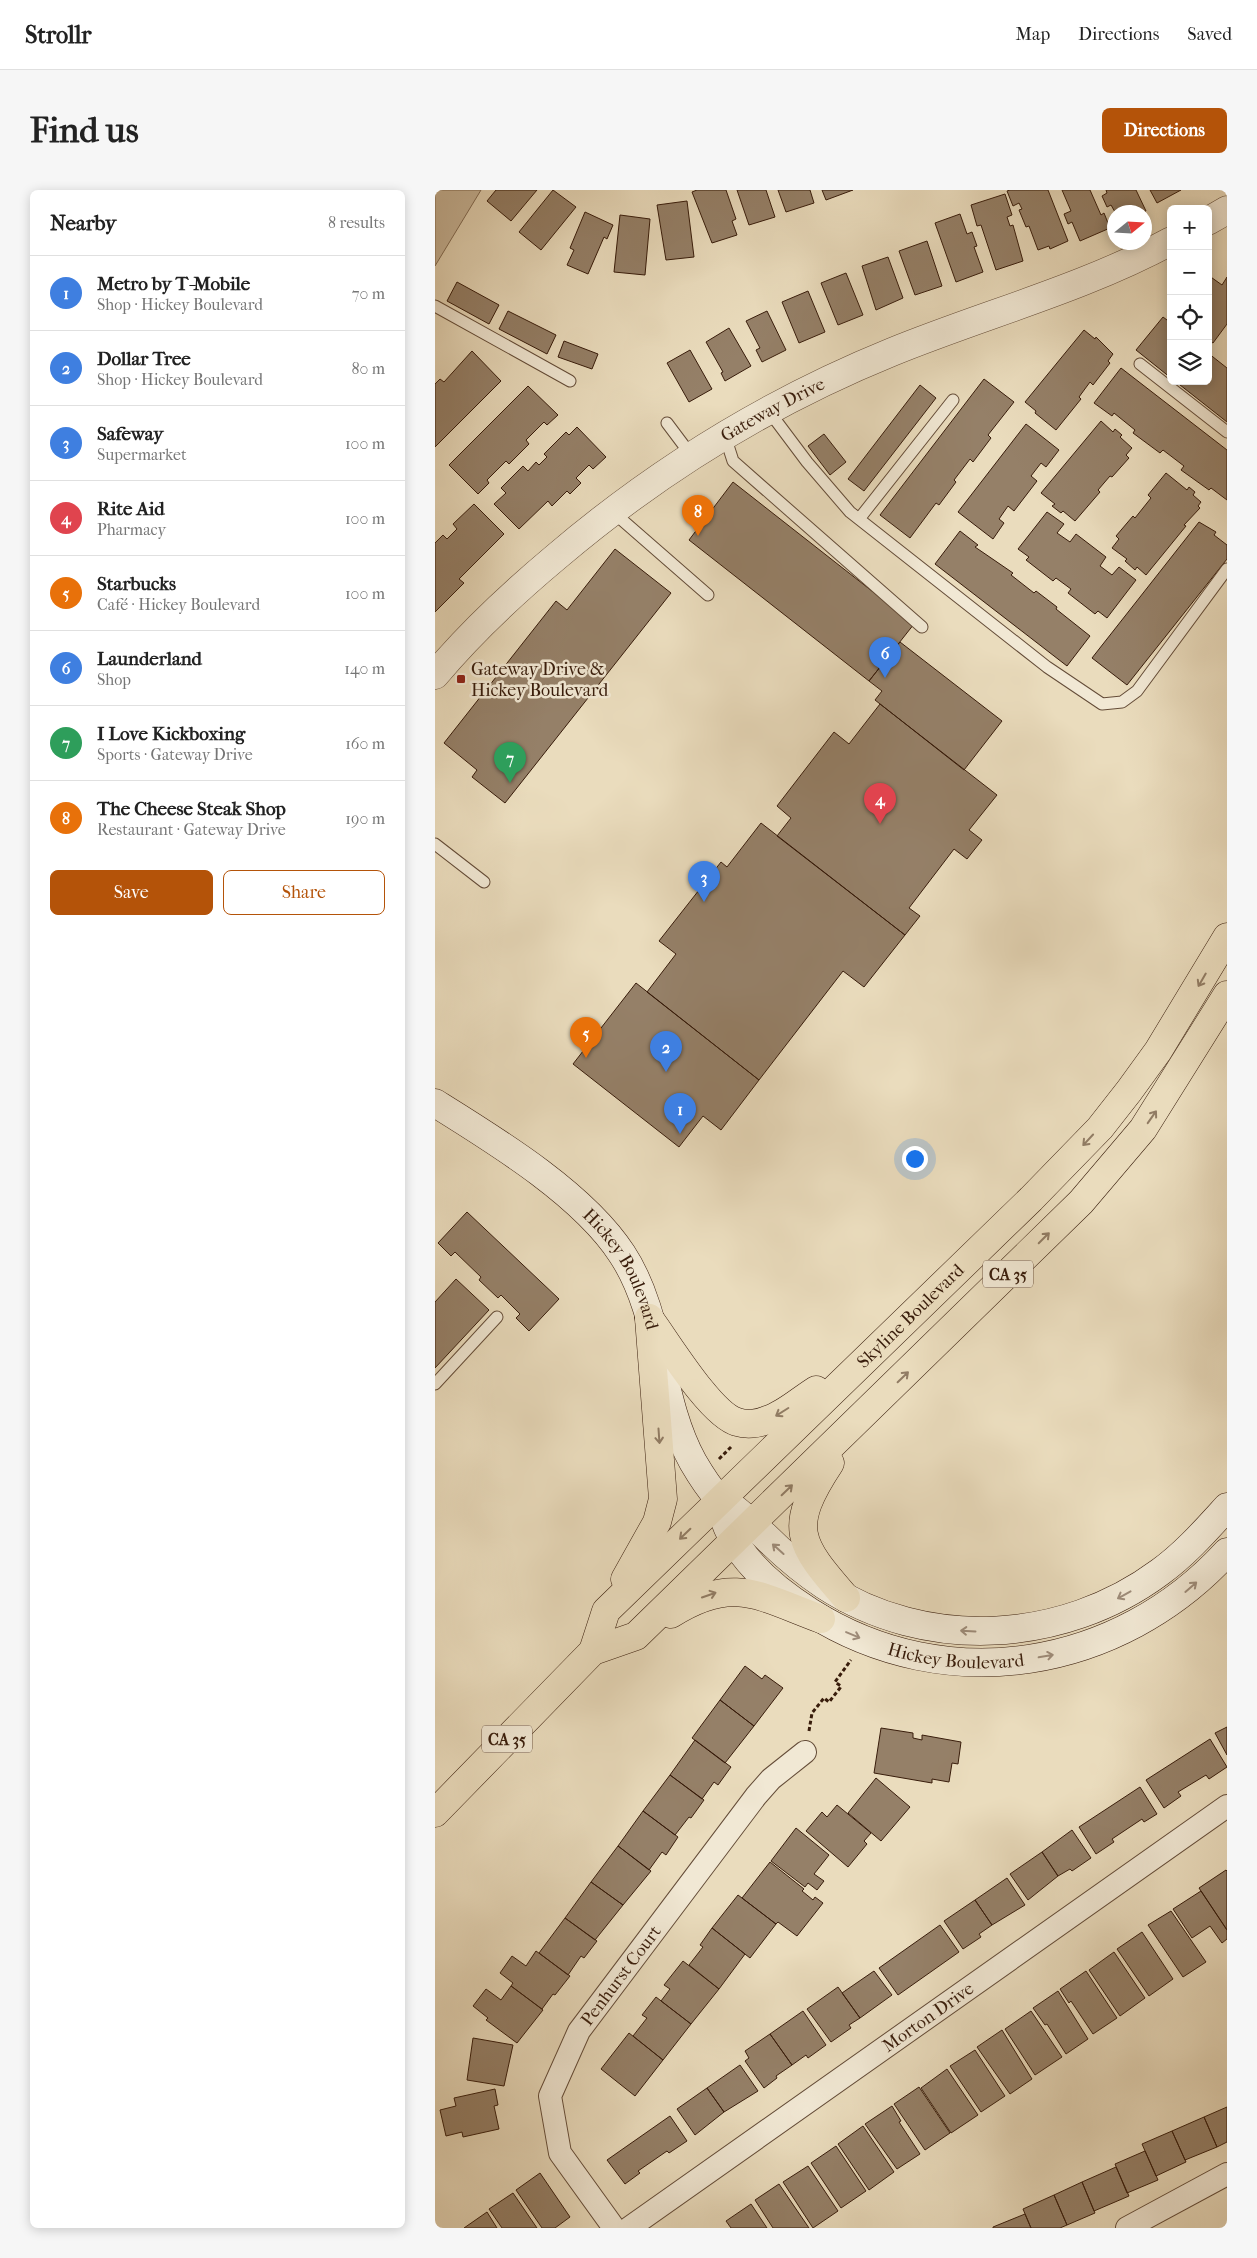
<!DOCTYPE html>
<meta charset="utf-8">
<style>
:root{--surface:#fff;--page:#f6f6f6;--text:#222;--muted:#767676;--line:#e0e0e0;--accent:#b45309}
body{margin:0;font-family:"IM FELL French Canon",serif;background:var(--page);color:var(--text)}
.controls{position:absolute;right:15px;top:15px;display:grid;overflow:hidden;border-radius:8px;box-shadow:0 2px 12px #0003}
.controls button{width:45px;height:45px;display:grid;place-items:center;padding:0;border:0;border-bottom:1px solid var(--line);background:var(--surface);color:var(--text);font:25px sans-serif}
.compass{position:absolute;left:672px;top:15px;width:45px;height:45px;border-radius:50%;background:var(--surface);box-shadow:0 2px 12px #0003;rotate:72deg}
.you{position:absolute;left:479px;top:968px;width:18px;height:18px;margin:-12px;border:4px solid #fff;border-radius:50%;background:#1a73e8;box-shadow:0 0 0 8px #1a73e833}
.badge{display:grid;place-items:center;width:32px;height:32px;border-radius:50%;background:var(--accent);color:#fff;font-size:16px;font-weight:700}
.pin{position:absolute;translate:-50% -41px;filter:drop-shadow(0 1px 2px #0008)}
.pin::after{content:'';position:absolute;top:26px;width:18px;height:15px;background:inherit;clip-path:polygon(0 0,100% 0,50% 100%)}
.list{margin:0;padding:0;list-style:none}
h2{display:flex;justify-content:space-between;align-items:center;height:65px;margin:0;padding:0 20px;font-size:21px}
h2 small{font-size:16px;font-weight:400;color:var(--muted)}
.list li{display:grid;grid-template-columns:32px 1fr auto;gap:15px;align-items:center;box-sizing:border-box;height:75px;padding:0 20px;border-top:1px solid var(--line)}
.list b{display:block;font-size:19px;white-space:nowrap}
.list p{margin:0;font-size:16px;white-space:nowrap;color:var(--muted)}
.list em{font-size:16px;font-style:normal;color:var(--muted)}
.actions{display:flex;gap:10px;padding:15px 20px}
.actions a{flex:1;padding:11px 0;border:1px solid var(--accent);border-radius:8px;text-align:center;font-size:18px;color:var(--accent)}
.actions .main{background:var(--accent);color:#fff}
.icon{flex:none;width:28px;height:28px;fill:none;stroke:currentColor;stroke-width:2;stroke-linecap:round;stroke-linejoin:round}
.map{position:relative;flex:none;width:792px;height:2038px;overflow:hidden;border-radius:8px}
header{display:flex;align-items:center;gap:30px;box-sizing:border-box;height:70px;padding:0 25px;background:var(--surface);border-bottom:1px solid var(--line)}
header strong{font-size:24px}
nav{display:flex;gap:28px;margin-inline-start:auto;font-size:18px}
.intro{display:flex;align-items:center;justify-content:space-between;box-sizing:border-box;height:120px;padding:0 30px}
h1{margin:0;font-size:35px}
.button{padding:12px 22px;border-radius:8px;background:var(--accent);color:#fff;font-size:18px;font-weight:700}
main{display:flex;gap:30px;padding:0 30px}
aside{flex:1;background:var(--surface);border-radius:8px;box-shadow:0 2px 12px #0003}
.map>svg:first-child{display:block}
.green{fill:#ccbb9f;stroke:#826c55}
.building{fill:#958068;stroke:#381c0b}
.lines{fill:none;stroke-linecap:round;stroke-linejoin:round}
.service-casing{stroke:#644c38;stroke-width:13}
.minor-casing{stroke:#644c38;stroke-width:24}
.tertiary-casing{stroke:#644c38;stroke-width:29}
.secondary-casing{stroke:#381c0b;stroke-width:29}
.primary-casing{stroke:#381c0b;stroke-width:29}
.path{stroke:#381c0b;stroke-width:3;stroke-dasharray:4 2.5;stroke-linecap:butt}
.service{stroke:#f1e8d4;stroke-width:11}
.minor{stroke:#f1e8d4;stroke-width:22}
.tertiary{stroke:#f1e8d4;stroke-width:28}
.secondary{stroke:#f1e8d4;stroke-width:28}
.primary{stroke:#eadcbd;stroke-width:28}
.oneway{stroke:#917c64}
.oneway2{stroke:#9e8c7a}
.poi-dot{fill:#8f2418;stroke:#f1e8d4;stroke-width:2}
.labels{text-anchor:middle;stroke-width:5;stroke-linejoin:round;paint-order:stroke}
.shield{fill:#f1e8d4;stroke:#705947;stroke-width:1}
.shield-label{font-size:16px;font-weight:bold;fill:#381c0b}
.street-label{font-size:18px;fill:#381c0b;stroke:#f1e8d4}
.poi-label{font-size:18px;fill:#381c0b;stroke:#f1e8d4;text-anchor:start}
</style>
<header>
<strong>Strollr</strong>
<nav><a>Map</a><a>Directions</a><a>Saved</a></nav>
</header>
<div class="intro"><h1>Find us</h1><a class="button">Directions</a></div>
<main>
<aside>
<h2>Nearby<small>8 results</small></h2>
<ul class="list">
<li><span class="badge" style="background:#3f7fe0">1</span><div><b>Metro by T-Mobile</b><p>Shop · Hickey Boulevard</p></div><em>70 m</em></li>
<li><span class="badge" style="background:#3f7fe0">2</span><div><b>Dollar Tree</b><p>Shop · Hickey Boulevard</p></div><em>80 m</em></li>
<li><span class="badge" style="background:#3f7fe0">3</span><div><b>Safeway</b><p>Supermarket</p></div><em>100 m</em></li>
<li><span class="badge" style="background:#e0444e">4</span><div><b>Rite Aid</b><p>Pharmacy</p></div><em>100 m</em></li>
<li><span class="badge" style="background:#e8710a">5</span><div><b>Starbucks</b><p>Café · Hickey Boulevard</p></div><em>100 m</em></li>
<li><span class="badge" style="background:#3f7fe0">6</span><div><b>Launderland</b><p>Shop</p></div><em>140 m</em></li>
<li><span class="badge" style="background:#2e9e5b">7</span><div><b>I Love Kickboxing</b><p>Sports · Gateway Drive</p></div><em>160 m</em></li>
<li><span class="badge" style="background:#e8710a">8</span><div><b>The Cheese Steak Shop</b><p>Restaurant · Gateway Drive</p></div><em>190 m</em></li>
</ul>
<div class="actions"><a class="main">Save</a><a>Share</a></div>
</aside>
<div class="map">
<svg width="792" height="2038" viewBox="0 0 792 2038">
<rect width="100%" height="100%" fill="#eadcbd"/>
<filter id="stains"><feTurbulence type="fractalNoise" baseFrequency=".004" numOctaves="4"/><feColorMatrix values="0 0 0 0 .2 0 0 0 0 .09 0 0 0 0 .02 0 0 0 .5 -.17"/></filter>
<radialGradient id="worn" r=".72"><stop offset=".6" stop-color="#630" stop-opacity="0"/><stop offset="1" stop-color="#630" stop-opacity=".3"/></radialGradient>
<path class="green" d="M0 0H46L0 76Z"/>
<path class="building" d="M61 0H102L76 31 52 11Z
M118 0 141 17 106 60 84 42Z
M262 0H291L301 29 297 31 302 45 277 53 257 2Z
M302 0H331L340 27 314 35Z
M343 0H375L379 13 351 22Z
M387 0H418L391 10Z
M575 0H613L633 51 615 59 614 56 603 60 594 36 591 37 584 20 587 19 584 13 578 16 572 1Z
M627 0H655L666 25 669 23 675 38 645 51 637 32 633 34 629 24 636 21Z
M671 0H701L711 21 707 22H680L676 15 672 17 667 6 672 3Z
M715 0H746L722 13Z
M570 4 577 25 572 27 575 36 578 35 588 71 561 80 546 35 542 36 536 15Z
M252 11 259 67 231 70 222 15Z
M150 22 178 35 172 49 169 47 153 84 132 75 139 60 135 58Z
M525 24 532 44 537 42 542 56 539 57 548 82 521 92 500 33Z
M185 25 215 29 210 85 179 82Z
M492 51 507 96 480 105 464 61Z
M453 67 468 108 441 120 427 76Z
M411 83 428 125 403 135 386 93Z
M773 85 787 95 792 87V134L778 153 773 150Z
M22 92 64 115 54 134 12 111Z
M373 101 390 142 364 153 347 112Z
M73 121 121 145 112 164 64 139Z
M332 121 351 160 327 172 321 160 325 158 311 131Z
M728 127 736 133V188L701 160Z
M294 138 316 176 290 191 286 183 288 182 271 152Z
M649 140 660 149 661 147 678 164 673 171 675 173 658 195 655 192 644 207 646 209 621 240 600 223 601 221 590 212Z
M129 151 163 164 157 179 123 167Z
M255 160 277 199 254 212 232 173Z
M37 161 66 191 0 257V194L5 189 9 192Z
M773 163 792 178V232L740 191H773Z
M686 178 792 260V310L776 298 774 300 746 280 749 276 728 260 725 263 698 243 700 240 679 223 677 226 659 213Z
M549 189 579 212 553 245 556 248 538 272 535 269 519 290 521 292 504 315 501 313 475 348 445 325Z
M485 195 501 208 429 301 413 289Z
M93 196 123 225 112 235 109 232 91 250 94 254 74 274 71 271 52 290 54 293 43 304 14 275Z
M666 231 678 242 680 239 687 245 685 247 697 258 691 265 694 268 677 287 675 286 663 300 665 302 640 331 628 321 626 323 617 316 620 314 606 303Z
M591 234 624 260 611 277 606 273 596 286 602 291 579 321 573 316 564 329 569 333 558 349 523 322Z
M142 237 171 267 158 279 154 275 141 288 146 293 135 304 132 301 117 316 113 311 84 339 59 314 71 303 66 298 88 276 93 281 101 272 104 275 112 267 109 264 131 242 134 245Z
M389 244 411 272 395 285 373 256Z
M731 283 752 300 754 297 760 302 758 305 766 312 763 316 765 318 749 335 751 336 711 385 702 377 700 380 690 371 692 369 677 358 684 349 681 346 698 326 700 328 716 308 713 305Z
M298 292 479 434 434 491 254 350Z
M39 314 69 344 24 389 29 393 0 422V353L8 345 12 349 22 339 18 334Z
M612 322 629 334 622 343 635 352 641 344 671 367 665 376 677 385 684 377 701 390 672 428 663 421 660 424 633 403 636 399 621 388 618 391 591 370 594 367 583 359Z
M764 332 781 342 779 345 792 355V369L692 495 657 468Z
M525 341 543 355 540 357 578 383 576 385 599 403 601 401 622 417 621 419 655 446 632 476 500 374Z
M180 359 236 403 70 613 37 587 42 580 9 553 121 411 132 420Z
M465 452 567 531 529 580 440 510 447 501 434 491Z
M445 514 562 605 534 640 547 650 532 669 519 659 474 718 485 726 470 745 342 646 356 628 342 616 399 542 414 554Z
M326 633 470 745 429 797 408 781 324 890 212 802 241 764 224 751 286 672 292 677Z
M201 793 324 890 286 940 268 926 244 957 138 874Z
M32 1022 124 1109 94 1141 81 1128 85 1124 66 1105 63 1108 44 1090 46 1087 20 1062 16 1066 3 1053Z
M21 1089 54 1120 0 1178V1112Z
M310 1476 327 1489 330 1485 348 1498 319 1536 285 1510Z
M285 1510 319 1536 290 1573 257 1548Z
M792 1537V1565L780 1543Z
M446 1538 478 1543V1548L487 1550V1545L526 1552 523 1574 517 1573 514 1592 497 1589V1593L439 1583Z
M775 1549 792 1577 774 1589 771 1585 743 1602 746 1606 729 1618 711 1590Z
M260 1550 296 1577 283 1595 279 1592 267 1609 235 1585Z
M235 1585 269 1610 256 1628 254 1627 240 1645 208 1621Z
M441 1588 475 1617 446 1651 413 1623Z
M705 1597 722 1624 709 1632 707 1629 677 1649 679 1652 661 1664 644 1637Z
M402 1615 436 1643 429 1651 432 1654 413 1677 371 1641 387 1622 392 1627Z
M208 1621 243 1647 231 1665 227 1662 214 1680 183 1656Z
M361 1638 394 1665 379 1684 389 1691 382 1700 373 1693 370 1697 336 1671Z
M637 1640 656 1668 637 1681 635 1679 623 1686 607 1662Z
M183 1656 216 1681 188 1715 156 1692Z
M607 1662 623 1686 593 1710 575 1684Z
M335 1672 369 1699 367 1701 378 1710 380 1707 388 1713 362 1746 343 1732 341 1734 307 1708Z
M791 1680 792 1681V1740L764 1698Z
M572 1688 590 1715 557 1735 540 1710Z
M156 1692 188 1715 160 1750 130 1728Z
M766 1701 792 1740V1749L787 1753 775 1736 757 1748 738 1719Z
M303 1705 341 1734 315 1768 277 1738Z
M540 1710 557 1735 544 1744 546 1747 528 1759 509 1731Z
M736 1721 771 1772 748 1787 713 1735Z
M130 1728 162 1751 149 1768 146 1766 133 1785 104 1763Z
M505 1735 524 1762 463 1805 444 1778Z
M277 1738 310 1764 284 1799 254 1775 268 1757 265 1755Z
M707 1742 738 1789 714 1806 682 1759Z
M101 1761 135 1786 120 1805 118 1804 107 1819 76 1796 78 1793 65 1783 77 1766 91 1776Z
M679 1762 710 1808 685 1826 654 1780Z
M248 1771 284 1799 256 1834 226 1811 235 1799 229 1795Z
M439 1781 457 1805 425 1828 407 1803Z
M651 1781 682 1828 658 1844 636 1811 634 1813 625 1799Z
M76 1796 108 1820 82 1853 51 1830 53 1828 38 1816 51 1799 66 1810Z
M403 1797 425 1828 414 1835 416 1838 396 1852 372 1819Z
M623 1801 653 1849 631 1864 612 1834 610 1835 598 1818Z
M221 1807 256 1834 228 1870 198 1846 212 1828 207 1825Z
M368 1821 391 1855 373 1868 371 1865 357 1875 335 1844Z
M596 1821 627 1867 600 1885 570 1839Z
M567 1840 597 1889 575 1904 542 1857Z
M194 1843 228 1870 200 1906 166 1879Z
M335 1844 357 1875 341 1886 342 1888 329 1898 310 1871 314 1868 310 1861Z
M38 1848 78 1855 69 1896 32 1890Z
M540 1860 570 1906 546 1922 515 1876Z
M305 1875 323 1901 289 1922 272 1898Z
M512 1879 543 1925 516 1943 486 1898Z
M484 1897 515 1943 490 1960 459 1914Z
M272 1898 289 1922 260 1945 242 1919Z
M60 1899 63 1915 59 1916 64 1939 28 1947 27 1942 11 1946 5 1920 21 1916 19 1908Z
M457 1916 466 1931 464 1932 485 1964 462 1979 430 1934Z
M792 1917V1952L782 1957 769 1927Z
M235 1926 252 1951 234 1963 232 1961 203 1981 205 1983 190 1994 172 1970Z
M769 1927 782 1957 750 1970 737 1941Z
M428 1936 459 1982 434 2000 403 1954Z
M737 1941 751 1972 721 1986 707 1954Z
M401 1956 431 2001 406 2018 376 1973Z
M710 1961 723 1990 692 2003 680 1974Z
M373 1976 403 2021 378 2038 348 1992Z
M681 1977 694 2006 659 2021 647 1992Z
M105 1983 135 2027 120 2038H107L81 2000Z
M647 1992 660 2023 632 2035 619 2005Z
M344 1994 374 2038H338L320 2010Z
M78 2003 102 2038H67L54 2019Z
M619 2005 632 2035 625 2038H596L588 2019Z
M316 2014 332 2038H296L291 2031Z
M52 2022 62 2038H29Z
M590 2024 596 2038H558V2037Z"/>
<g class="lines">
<g class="service-casing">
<path id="service" d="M0 116 135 191
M705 174 792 242
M333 220 372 272 415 322 612 477 667 514 687 512 702 501 792 379
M232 233 256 265
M290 246 298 271 487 437
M178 322 273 405
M424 329 518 210
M0 654 49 692
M0 1194 62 1127"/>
</g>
<g class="minor-casing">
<g id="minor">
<path id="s1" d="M179 2038 125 1963 115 1906 144 1841 321 1606 336 1589 370 1562"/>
<path id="s2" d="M194 2038 792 1616"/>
<path d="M692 2038 792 1984"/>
</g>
</g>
<g class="tertiary-casing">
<g id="tertiary">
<path d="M773 31 792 20"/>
<path id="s3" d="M0 485C36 442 78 403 121 367 222 281 334 212 457 162 550 124 647 99 736 51"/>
</g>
</g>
<g class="secondary-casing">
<g id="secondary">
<path id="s4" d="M0 913C61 951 148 1004 187 1064 228 1126 222 1207 258 1272 265 1284 273 1297 283 1308 288 1313 295 1316 301 1320 311 1328 320 1337 330 1346 348 1364 368 1381 389 1395 491 1462 628 1454 725 1382 750 1364 771 1340 792 1317"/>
<path id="s5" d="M289 1328C302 1369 340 1400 375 1422 512 1509 684 1480 792 1362"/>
</g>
</g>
<g class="primary-casing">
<g id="primary">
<path d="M214 1128C232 1152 275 1224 302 1232 311 1235 323 1234 332 1230 349 1225 365 1210 381 1200"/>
<path d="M395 1273C352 1338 363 1353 411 1408"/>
<path d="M190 1389 222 1332 228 1309 214 1128"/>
<path d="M236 1424C298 1385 324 1406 386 1429"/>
<path id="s6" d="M158 1461 171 1421 596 1009 665 938 694 901 723 861 792 747"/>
<path d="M0 1623 158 1461 201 1446 646 1012 708 939 792 805"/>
</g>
</g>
<path class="path" d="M284 1269 297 1256
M374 1541 377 1523 389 1508 394 1512 405 1498 406 1496 400 1492 416 1470"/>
<use href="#service" class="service"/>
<use href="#minor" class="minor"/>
<use href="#tertiary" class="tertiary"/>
<use href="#secondary" class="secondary"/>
<use href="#primary" class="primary"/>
</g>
<defs><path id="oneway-shaft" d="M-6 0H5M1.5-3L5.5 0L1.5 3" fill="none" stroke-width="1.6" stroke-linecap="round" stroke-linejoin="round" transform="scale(1.25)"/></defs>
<g class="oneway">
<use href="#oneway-shaft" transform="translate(767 790) rotate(120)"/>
<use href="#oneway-shaft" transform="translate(717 927) rotate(-55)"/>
<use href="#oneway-shaft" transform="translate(653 950) rotate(133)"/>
<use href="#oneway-shaft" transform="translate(609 1048) rotate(-45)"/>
<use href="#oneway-shaft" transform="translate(468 1187) rotate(-44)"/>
<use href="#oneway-shaft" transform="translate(347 1222) rotate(148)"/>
<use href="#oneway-shaft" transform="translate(224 1246) rotate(86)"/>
<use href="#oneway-shaft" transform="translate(352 1300) rotate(-44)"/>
<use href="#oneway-shaft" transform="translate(250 1344) rotate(136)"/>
<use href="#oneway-shaft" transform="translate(274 1405) rotate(-19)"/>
</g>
<g class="oneway2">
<use href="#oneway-shaft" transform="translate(343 1359) rotate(-138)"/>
<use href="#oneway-shaft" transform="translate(756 1397) rotate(-41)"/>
<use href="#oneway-shaft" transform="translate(689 1405) rotate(151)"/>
<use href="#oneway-shaft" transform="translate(533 1441) rotate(-177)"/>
<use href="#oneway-shaft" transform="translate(418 1445) rotate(23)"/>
<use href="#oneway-shaft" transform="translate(611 1466) rotate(-10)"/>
</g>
<rect class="poi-dot" x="21" y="484" width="10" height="10" rx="2.5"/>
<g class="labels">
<g class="shield">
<rect x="548" y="1070.5" width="50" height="27" rx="4"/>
<rect x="47" y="1535.5" width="50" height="27" rx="4"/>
</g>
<g class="shield-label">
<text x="573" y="1090">CA 35</text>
<text x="72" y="1555">CA 35</text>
</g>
<g class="street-label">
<text dy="6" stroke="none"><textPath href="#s3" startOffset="432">Gateway Drive</textPath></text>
<text dy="6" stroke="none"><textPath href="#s4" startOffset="255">Hickey Boulevard</textPath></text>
<text dy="6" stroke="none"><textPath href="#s6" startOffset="466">Skyline Boulevard</textPath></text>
<text dy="6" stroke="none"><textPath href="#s5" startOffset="285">Hickey Boulevard</textPath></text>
<text dy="6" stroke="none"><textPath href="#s1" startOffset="291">Penhurst Court</textPath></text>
<text dy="6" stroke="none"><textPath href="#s2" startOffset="366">Morton Drive</textPath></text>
</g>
<g class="poi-label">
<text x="36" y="485">Gateway Drive &amp;<tspan x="36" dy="21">Hickey Boulevard</tspan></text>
</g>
</g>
<rect width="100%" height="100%" filter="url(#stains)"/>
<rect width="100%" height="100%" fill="url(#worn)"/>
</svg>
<div class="controls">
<button>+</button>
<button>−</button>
<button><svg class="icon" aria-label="locate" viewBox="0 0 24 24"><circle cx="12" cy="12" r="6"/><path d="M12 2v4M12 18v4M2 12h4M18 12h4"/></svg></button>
<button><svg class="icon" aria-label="layers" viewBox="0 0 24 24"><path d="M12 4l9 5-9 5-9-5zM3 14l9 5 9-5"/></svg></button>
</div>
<svg class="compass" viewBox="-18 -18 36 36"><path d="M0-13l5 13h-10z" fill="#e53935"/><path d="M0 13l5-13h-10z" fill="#767676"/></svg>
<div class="you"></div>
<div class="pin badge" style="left:245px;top:944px;background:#3f7fe0">1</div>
<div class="pin badge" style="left:231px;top:882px;background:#3f7fe0">2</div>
<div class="pin badge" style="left:269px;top:712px;background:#3f7fe0">3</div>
<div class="pin badge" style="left:445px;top:634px;background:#e0444e">4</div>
<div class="pin badge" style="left:151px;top:868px;background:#e8710a">5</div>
<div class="pin badge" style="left:450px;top:488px;background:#3f7fe0">6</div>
<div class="pin badge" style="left:75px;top:593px;background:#2e9e5b">7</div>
<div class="pin badge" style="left:263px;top:346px;background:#e8710a">8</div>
</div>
</main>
